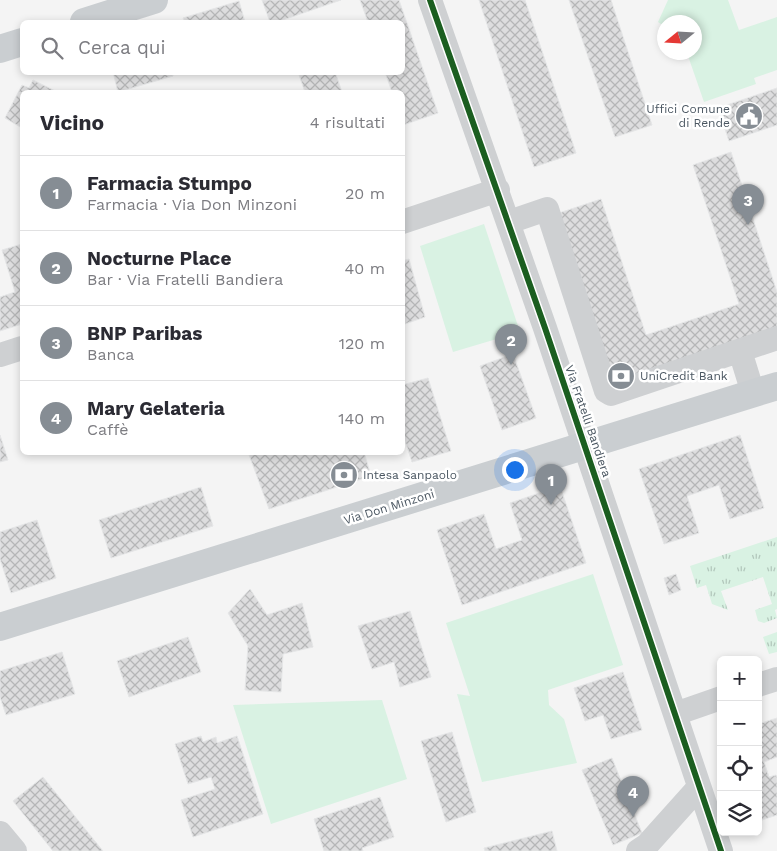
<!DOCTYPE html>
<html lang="it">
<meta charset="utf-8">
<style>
:root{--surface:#fff;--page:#f7f7f7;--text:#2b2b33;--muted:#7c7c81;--line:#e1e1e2;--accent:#868d94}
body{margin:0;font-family:"Work Sans",sans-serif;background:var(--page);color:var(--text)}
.controls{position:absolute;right:15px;bottom:15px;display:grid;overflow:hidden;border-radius:8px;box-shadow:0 2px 8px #0003}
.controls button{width:45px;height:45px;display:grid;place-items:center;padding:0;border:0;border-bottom:1px solid var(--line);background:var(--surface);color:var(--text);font:25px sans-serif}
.compass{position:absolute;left:657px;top:15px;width:45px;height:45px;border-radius:50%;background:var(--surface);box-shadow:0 2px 8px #0003;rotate:252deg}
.you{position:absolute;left:514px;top:469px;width:18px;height:18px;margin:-12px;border:4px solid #fff;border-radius:50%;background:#1a73e8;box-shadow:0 0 0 8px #1a73e833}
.badge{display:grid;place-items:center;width:32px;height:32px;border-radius:50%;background:var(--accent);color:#fff;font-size:16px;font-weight:700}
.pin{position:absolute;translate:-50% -41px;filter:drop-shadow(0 1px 2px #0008)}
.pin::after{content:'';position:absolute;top:26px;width:18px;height:15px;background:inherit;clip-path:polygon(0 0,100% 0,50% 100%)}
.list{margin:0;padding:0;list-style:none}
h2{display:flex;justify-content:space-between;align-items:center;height:65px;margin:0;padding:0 20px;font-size:21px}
h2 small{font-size:16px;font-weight:400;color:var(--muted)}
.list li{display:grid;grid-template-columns:32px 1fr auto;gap:15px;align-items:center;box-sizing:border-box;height:75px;padding:0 20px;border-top:1px solid var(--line)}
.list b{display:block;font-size:19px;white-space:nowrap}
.list p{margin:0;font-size:16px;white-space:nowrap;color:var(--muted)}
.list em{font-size:16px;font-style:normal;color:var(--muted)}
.icon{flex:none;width:28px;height:28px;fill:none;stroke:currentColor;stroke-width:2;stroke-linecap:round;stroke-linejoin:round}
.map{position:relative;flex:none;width:777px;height:851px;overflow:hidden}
.search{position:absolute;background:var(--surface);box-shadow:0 2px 8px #0003;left:20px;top:20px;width:385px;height:55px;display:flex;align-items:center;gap:12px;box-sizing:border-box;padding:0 18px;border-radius:8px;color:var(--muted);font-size:19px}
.panel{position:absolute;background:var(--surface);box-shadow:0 2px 8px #0003;left:20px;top:90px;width:385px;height:365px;border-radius:8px}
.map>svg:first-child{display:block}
.grass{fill:url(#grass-tufts)}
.green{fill:#d9f2e3}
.building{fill:url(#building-cross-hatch);stroke:#e5e6e7}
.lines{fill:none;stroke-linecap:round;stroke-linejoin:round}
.minor{stroke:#ced0d2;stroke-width:24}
.major{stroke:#caced1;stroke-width:28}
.cycleway-casing{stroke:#fff;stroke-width:9}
.cycleway{stroke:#1b5e20;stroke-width:6}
.labels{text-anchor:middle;stroke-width:5;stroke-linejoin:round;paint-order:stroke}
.poi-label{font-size:12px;fill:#4a5661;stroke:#fff;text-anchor:start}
.street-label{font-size:12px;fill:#4a5661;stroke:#fff}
</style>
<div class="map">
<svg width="777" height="851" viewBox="0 0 777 851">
<defs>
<pattern id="grass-tufts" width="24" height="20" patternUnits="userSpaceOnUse" patternTransform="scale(1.25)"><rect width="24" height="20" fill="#d9f2e3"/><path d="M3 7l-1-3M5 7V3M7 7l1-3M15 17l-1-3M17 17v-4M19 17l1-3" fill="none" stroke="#b2c7bb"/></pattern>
<pattern id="building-cross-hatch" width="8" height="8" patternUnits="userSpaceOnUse" patternTransform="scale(1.25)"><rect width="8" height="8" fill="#ddddde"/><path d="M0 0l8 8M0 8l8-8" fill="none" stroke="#b5b6b7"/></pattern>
</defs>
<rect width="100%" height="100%" fill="#f4f4f4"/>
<path class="grass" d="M777 537V609L775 610 777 618 764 623 758 621 755 610 772 604 763 577 721 591 728 610 712 604 706 585 697 588 690 566Z
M777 632V652L769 654 763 637Z"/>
<path class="green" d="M668 0H728L739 30 777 17V70L754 78 756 84 704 102 687 53 694 52V22H664V26L658 22Z
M484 224 520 332 453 352 420 246Z
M593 574 623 665 548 690 549 705 564 719 577 763 482 782 457 694 470 696 446 623Z
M382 700 407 779 271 824 233 705Z"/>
<path class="building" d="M262 0H341L277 22H270Z
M360 0H399L438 113 403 125 402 92H392L385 72H402V22H368Z
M479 0H525L576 153 534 167Z
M569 0H611L652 125 615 137Z
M239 1 245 22H185L183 18Z
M113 72H172L173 76 118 92Z
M298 72H335L342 92H305Z
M33 80 57 92H22V128L5 118 22 85 29 88Z
M777 88V125L729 141 718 108Z
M731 152 777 292V333L616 387 559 213 601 199 646 335 739 304 693 165Z
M22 244V324L0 331V297L15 292 2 250Z
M409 259 425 317 402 325V261Z
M513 354 536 418 502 430 480 366Z
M428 378 451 451 412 462 402 432V385Z
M0 435 8 460 0 462Z
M740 435 764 508 730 519 719 485 687 496 699 533 664 544 639 469Z
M248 452H364L371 476 269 509Z
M560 486 586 563 462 605 437 530 484 514 496 549 522 540 510 503Z
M201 487 213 526 111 558 99 520Z
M37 520 56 578 11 593 0 559V532Z
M676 574 681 590 669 595 664 578Z
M250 589 267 615 302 603 313 647 283 654 281 692 245 690 248 646 228 613Z
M410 611 431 677 400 687 394 662 372 669 358 626Z
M188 637 201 672 129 697 117 661Z
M62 652 75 694 6 715 0 697V671Z
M623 672 642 730 611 739 603 715 585 721 574 688Z
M777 718V757L764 762 769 777 776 775 777 777V815L759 821 758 724Z
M452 732 476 812 446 822 421 741Z
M201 736 203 742 216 737 217 743 237 736 263 814 193 837 181 800 215 789 211 777 188 784 175 744Z
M612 758 642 833 613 845 582 770Z
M43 777 103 851H53L13 801Z
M380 797 394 837 362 848 363 851H324L314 819Z
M552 831 557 851H485L484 848Z"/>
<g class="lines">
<path class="minor" d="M430 0 545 328 721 851
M402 222 498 190
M509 222 547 209 606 391 611 394 777 338
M740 351 753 393
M0 355 22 348
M758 685 777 679
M675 714 721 698
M0 833 15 851
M638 851 647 845 699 787"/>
<path class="major" d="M84 22 154 0
M0 49 22 42
M0 627 777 386"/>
<g class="cycleway-casing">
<path id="cycleway" d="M430 0 545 328 721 851"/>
</g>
<use href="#cycleway" class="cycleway"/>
</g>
<defs>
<g id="civic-disc" transform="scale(1.4375)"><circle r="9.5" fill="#868d94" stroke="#fff"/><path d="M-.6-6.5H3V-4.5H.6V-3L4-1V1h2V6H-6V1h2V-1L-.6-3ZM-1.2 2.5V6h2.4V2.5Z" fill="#fff"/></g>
<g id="bank-disc" transform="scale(1.4375)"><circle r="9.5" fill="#868d94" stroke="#fff"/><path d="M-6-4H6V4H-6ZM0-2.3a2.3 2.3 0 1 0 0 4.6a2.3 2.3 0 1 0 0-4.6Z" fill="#fff"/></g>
</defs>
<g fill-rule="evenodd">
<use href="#civic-disc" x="749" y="116"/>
<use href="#bank-disc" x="621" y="376"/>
<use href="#bank-disc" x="344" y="475"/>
</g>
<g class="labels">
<g class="poi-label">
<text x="730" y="113" text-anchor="end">Uffici Comune<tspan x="730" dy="14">di Rende</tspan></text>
<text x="640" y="380">UniCredit Bank</text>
<text x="363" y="479">Intesa Sanpaolo</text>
</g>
<g class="street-label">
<text transform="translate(588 421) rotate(71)" y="4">Via Fratelli Bandiera</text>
<text transform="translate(389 507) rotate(-17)" y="4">Via Don Minzoni</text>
</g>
</g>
</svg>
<div class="controls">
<button>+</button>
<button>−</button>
<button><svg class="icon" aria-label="locate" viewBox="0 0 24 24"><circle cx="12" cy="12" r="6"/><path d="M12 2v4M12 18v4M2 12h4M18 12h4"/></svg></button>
<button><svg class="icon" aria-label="layers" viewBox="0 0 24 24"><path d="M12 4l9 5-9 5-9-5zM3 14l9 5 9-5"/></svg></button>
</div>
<svg class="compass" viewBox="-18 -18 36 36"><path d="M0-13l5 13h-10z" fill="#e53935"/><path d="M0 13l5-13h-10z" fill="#7c7c81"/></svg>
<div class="you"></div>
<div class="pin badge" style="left:551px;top:505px">1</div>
<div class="pin badge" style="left:511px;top:365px">2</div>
<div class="pin badge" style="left:748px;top:225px">3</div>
<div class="pin badge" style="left:633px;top:817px">4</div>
<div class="search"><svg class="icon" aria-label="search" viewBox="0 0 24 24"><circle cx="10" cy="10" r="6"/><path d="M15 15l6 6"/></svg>Cerca qui</div>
<section class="panel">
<h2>Vicino<small>4 risultati</small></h2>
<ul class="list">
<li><span class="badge">1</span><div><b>Farmacia Stumpo</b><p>Farmacia · Via Don Minzoni</p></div><em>20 m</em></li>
<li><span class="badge">2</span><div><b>Nocturne Place</b><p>Bar · Via Fratelli Bandiera</p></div><em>40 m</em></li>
<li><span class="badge">3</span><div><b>BNP Paribas</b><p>Banca</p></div><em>120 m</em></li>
<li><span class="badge">4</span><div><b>Mary Gelateria</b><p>Caffè</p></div><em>140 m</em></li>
</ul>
</section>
</div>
